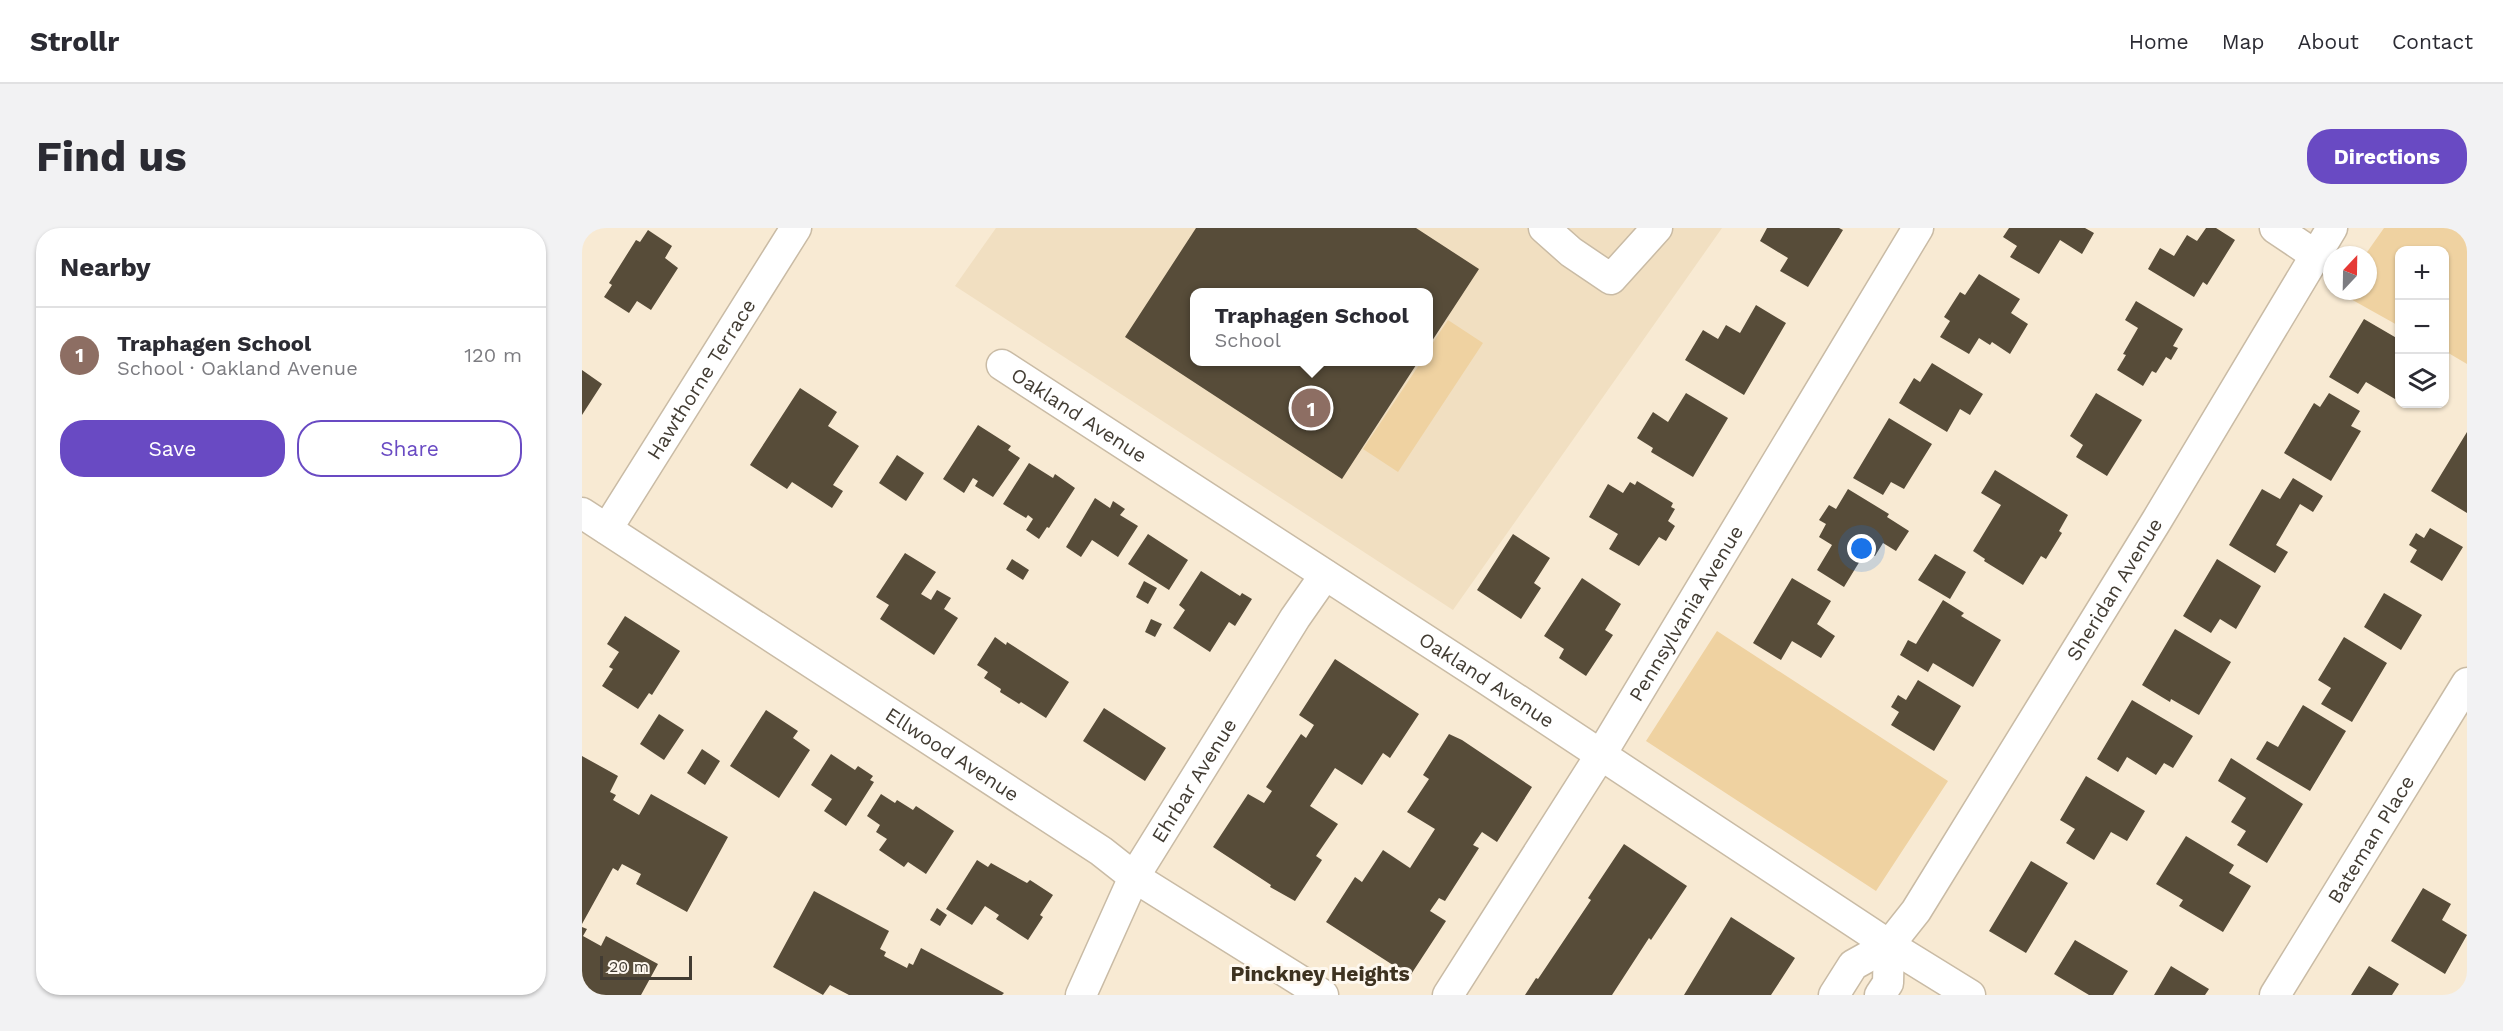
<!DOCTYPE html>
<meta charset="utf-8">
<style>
:root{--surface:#fff;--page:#f2f2f3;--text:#2b2b33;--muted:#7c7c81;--line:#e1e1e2;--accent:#694ac3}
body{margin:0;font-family:"Work Sans",sans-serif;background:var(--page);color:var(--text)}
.controls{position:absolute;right:18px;top:18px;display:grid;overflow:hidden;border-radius:12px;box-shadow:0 2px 4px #0004}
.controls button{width:54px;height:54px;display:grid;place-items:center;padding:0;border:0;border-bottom:2px solid var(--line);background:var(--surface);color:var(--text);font:30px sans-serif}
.compass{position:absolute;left:1741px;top:18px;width:54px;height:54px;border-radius:50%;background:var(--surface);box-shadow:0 2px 4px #0004;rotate:22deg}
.scale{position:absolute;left:18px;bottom:15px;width:92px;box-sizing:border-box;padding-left:6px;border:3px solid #423c33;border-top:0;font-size:16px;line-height:21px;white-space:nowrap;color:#423c33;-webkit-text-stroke:4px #fef8ef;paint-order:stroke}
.you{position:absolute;left:1280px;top:321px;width:21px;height:21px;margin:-15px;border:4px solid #fff;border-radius:50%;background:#1a73e8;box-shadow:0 0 0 9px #1a73e833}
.badge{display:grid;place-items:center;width:39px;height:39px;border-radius:50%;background:var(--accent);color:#fff;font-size:20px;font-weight:700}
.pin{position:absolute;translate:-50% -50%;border:3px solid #fff;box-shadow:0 2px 6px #0006}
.popup{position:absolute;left:608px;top:60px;width:243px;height:78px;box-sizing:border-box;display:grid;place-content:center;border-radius:12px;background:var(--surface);filter:drop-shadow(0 2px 4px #0005);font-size:20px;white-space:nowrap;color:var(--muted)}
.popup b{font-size:22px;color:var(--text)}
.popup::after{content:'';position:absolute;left:50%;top:100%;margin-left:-12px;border:12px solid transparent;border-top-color:var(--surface)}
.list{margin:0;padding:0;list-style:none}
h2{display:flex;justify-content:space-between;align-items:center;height:78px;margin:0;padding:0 24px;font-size:26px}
h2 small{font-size:20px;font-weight:400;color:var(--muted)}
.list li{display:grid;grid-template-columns:39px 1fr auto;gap:18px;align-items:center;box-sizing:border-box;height:96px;padding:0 24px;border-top:2px solid var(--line)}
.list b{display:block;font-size:22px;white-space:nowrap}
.list p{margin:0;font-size:20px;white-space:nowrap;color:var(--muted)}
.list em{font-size:20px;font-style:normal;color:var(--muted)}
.actions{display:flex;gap:12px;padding:18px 24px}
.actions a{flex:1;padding:14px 0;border:2px solid var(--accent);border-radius:24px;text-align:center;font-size:21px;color:var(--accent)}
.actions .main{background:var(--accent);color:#fff}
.icon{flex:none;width:33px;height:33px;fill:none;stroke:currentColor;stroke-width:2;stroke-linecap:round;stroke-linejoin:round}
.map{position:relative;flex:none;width:1885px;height:767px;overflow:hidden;border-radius:24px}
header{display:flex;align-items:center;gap:36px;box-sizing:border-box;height:84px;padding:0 30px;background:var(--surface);border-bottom:2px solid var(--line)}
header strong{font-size:28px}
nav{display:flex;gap:33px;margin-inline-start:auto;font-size:21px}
.intro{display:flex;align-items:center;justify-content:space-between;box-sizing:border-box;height:144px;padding:0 36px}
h1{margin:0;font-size:42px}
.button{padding:15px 27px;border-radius:24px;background:var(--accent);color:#fff;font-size:21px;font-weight:700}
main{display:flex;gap:36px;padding:0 36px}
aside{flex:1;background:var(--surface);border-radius:24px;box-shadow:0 2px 4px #0004}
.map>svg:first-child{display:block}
.built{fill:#f1dfc1;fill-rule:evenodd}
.green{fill:#efd2a1}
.building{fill:#574c39}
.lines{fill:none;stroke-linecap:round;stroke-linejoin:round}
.minor-casing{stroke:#c9bba5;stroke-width:33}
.minor{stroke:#fff;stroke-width:30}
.labels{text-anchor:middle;stroke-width:6;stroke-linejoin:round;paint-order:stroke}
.street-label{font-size:20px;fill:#423c33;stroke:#fef8ef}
.neighbourhood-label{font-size:21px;font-weight:bold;fill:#3d3220;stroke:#fef8ef}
</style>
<header>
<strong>Strollr</strong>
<nav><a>Home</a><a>Map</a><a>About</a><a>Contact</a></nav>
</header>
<div class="intro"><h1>Find us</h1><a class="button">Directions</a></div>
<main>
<aside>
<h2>Nearby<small></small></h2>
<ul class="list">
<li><span class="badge" style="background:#8d6e63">1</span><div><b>Traphagen School</b><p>School · Oakland Avenue</p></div><em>120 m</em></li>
</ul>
<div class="actions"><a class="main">Save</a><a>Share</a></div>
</aside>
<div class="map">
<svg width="1885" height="767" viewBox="0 0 1885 767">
<rect width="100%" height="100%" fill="#f8ead3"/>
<path class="built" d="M414 0H1140L871 382 373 58ZM612 64H846V134H612Z"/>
<path class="green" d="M1802 0H1885V136L1863 123 1862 22H1818L1817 98 1758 65 1759 63H1786V27H1783Z
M866 92 901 115 816 244 781 221 839 134H846V122Z
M1135 403 1366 553 1294 663 1064 513Z"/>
<path class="building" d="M614 0H834L897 41 846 119V64H612V134H836L760 251 543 109Z
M1185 0H1257L1261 2 1226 59 1198 43 1206 30 1178 13Z
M1427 0H1503L1512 5 1500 26 1478 12 1457 46 1428 29 1435 18 1421 9Z
M1624 0H1634L1653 12 1625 57 1621 54 1612 69 1566 41 1578 20 1592 28 1605 7 1615 13Z
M66 2 90 18 83 30 96 40 69 82 55 73 47 85 22 69 30 57 27 55 54 12 58 14Z
M1397 46 1438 71 1429 85 1446 96 1428 126 1410 114 1408 117 1397 110 1387 126 1358 109 1368 93 1362 89 1378 64 1383 67Z
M1554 73 1601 101 1591 118 1596 120 1589 132 1584 129 1574 145 1570 143 1561 158 1535 142 1544 127 1541 126 1556 100 1543 92Z
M1174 77 1204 95 1162 167 1103 132 1121 102 1136 111 1144 97 1158 105Z
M1782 91 1818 112V163L1813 171 1784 154 1776 166 1747 149Z
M1350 135 1401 166 1388 187 1378 181 1365 204 1317 175 1332 150 1338 154Z
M0 142 20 156 0 187Z
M218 160 255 184 246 198 277 218 251 257 261 263 250 280 210 254 205 261 168 237Z
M1104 165 1146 190 1111 249 1069 224 1071 220 1055 210 1071 184 1086 194Z
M1514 165 1560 192 1525 248 1494 229 1501 217 1488 208Z
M1747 165 1778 183 1769 198 1779 203 1749 253 1702 225 1732 175 1738 179Z
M1307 190 1350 216 1322 261 1309 254 1301 267 1271 250Z
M396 197 429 218 426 222 438 230 411 269 393 258 396 253 391 250 382 265 361 251Z
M1885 204V285L1849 263Z
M315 227 342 245 324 273 297 255Z
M447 235 471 250 473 246 493 260 467 300 465 299 457 311 444 302 451 291 446 287 444 290 421 276Z
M1413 242 1486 287 1477 303 1480 305 1464 331 1459 328 1441 357 1402 333 1403 331 1391 323 1419 277 1399 265Z
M1711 250 1741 268 1731 284 1718 276 1694 317 1706 324 1693 345 1647 317 1680 261 1698 271Z
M1055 253 1091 275 1089 279 1093 281 1086 293 1093 298 1084 313 1077 309 1057 338 1027 321 1036 306 1007 289 1026 256 1041 265 1048 254 1053 257Z
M1266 261 1307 286 1305 289 1327 303 1314 323 1301 315 1293 328 1284 323 1262 359 1235 342 1250 317 1237 309 1244 296 1237 292 1247 277 1254 281Z
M513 270 528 280 531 273 543 281 538 287 556 298 536 329 510 312 499 329 484 319Z
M1848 300 1881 319 1860 353 1828 334 1835 322 1827 317 1834 305 1842 310Z
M566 306 606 332 587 362 546 336Z
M931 306 968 330 952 355 959 360 939 391 895 362Z
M323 325 354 344 339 366 349 372 355 362 369 370 362 381 376 390 352 427 298 391 307 377 294 369Z
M1353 326 1384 344 1368 371 1336 352Z
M430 331 447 342 441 352 424 341Z
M1635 331 1679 358 1654 401 1638 391 1629 405 1601 388Z
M619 343 658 368 660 365 670 371 653 398 647 394 628 424 591 400 603 382 597 377Z
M1000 350 1039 376 1023 402 1031 407 1004 448 977 430 982 421 962 408Z
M1210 350 1249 373 1235 396 1253 408 1239 430 1210 413 1199 432 1171 415Z
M562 353 575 360 566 376 554 369Z
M1802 365 1840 387 1819 422 1782 399Z
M1361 372 1382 385 1379 388 1419 412 1391 459 1351 435 1346 444 1318 427 1326 412 1334 416Z
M43 388 98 423 70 467 67 465 56 481 20 458 31 441 27 439 37 424 25 416Z
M569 391 580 396 573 409 563 404Z
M1593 401 1649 434 1617 487 1589 471 1588 474 1560 457Z
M413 409 424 417 425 414 487 454 464 490 439 474 437 476 418 464 419 461 402 450 406 444 395 437Z
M1762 409 1805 435 1770 494 1739 476 1749 460 1736 452Z
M753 431 837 486 808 530 801 525 780 557 753 540 728 578 756 596 734 628 740 632 713 673 688 659 689 657 631 619 666 566 682 575 690 563 684 559 719 506 724 510 732 497 717 487Z
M1336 452 1379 478 1352 523 1309 497 1317 484 1309 479 1316 467 1324 472Z
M1550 472 1611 508 1591 540 1582 535 1574 547 1545 529 1536 544 1515 531Z
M1721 477 1764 503 1728 563 1674 531 1685 513 1696 519Z
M522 480 584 520 563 553 501 513Z
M184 482 216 503 211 510 228 522 197 570 148 538Z
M77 486 102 502 82 532 58 516Z
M867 506 880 512 950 559 915 614 900 604 891 617 897 620 863 673 857 670 848 683 864 693 828 748 744 694 773 649 780 654 801 622 828 640 853 601 825 584 847 551 841 547Z
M120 521 138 533 123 557 105 545Z
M249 526 273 542 276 538 291 548 288 552 292 554 264 598 242 583 250 571 229 557Z
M0 528 36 548 28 564 34 567 31 572 57 587 69 566 146 609 105 684 54 656 59 646 40 636 36 643 31 640 0 696Z
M1649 530 1721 576 1685 635 1655 617 1664 603 1649 594 1664 570 1636 553Z
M1504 548 1563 583 1545 613 1529 604 1512 632 1484 615 1493 601 1478 592Z
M299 566 313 575 315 572 331 582 334 578 372 603 344 646 326 634 322 639 297 622 305 611 294 604 298 597 285 588Z
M1604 608 1652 637 1647 645 1669 658 1641 704 1597 678 1601 672 1574 656Z
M1042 616 1105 658 1069 712 1067 710 1030 767H943L954 750 956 751 1009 672 1006 670Z
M395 632 406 639 409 635 445 655 448 652 471 667 458 687 461 689 446 712 414 691 417 687 403 678 390 697 364 681Z
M1449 633 1486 655 1444 725 1407 703Z
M1841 660 1869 676 1860 692 1885 707 1863 746 1809 713Z
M232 663 307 703 298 721 304 724 302 728 325 740 327 735 331 737 339 720 422 765 420 767H267L248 757 241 767 191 739Z
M355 680 365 687 358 698 348 692Z
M1149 689 1213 730 1189 767H1102Z
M0 699 5 701 1 708 19 718 24 708 76 736 59 767H0Z
M1493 712 1546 743 1531 767H1507L1472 746Z
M1589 738 1627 761 1623 767H1572Z
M1787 738 1817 756 1810 767H1769Z"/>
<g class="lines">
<g class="minor-casing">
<g id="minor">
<path d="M962 0 989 24 1029 51 1075 0"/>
<path d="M1693 0 1733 27"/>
<path id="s1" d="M420 137 904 451 1307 717 1388 767"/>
<path id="s2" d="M0 285 519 623 552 649 741 767"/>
<path id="s3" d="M25 301 214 0"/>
<path id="s4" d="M499 767 552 649 713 390 743 347"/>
<path id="s5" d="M866 767 1018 528 1336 0"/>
<path id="s6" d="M1252 767 1271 737 1307 717 1334 683 1575 292 1750 0"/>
<path d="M1298 767 1306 755 1307 717"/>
<path id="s7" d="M1693 767 1885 455"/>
</g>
</g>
<use href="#minor" class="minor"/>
</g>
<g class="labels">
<g class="street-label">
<text dy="7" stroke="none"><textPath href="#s3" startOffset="177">Hawthorne Terrace</textPath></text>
<text dy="7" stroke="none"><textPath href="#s1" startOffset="92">Oakland Avenue</textPath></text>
<text dy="7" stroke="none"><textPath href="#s6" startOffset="498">Sheridan Avenue</textPath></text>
<text dy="7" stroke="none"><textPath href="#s5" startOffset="450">Pennsylvania Avenue</textPath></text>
<text dy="7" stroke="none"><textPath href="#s1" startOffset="578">Oakland Avenue</textPath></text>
<text dy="7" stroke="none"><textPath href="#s2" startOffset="442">Ellwood Avenue</textPath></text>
<text dy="7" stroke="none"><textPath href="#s4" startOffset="243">Ehrbar Avenue</textPath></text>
<text dy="7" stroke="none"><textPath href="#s7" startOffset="183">Bateman Place</textPath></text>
</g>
<g class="neighbourhood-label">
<text x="738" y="753">Pinckney Heights</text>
</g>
</g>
</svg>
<div class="controls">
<button>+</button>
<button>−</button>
<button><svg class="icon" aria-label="layers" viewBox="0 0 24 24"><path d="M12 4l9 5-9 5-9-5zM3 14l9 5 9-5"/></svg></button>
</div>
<svg class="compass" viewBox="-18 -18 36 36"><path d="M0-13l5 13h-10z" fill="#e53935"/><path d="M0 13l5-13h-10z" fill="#7c7c81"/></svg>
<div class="scale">20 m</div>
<div class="you"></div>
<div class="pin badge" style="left:729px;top:180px;background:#8d6e63">1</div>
<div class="popup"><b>Traphagen School</b>School</div>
</div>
</main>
